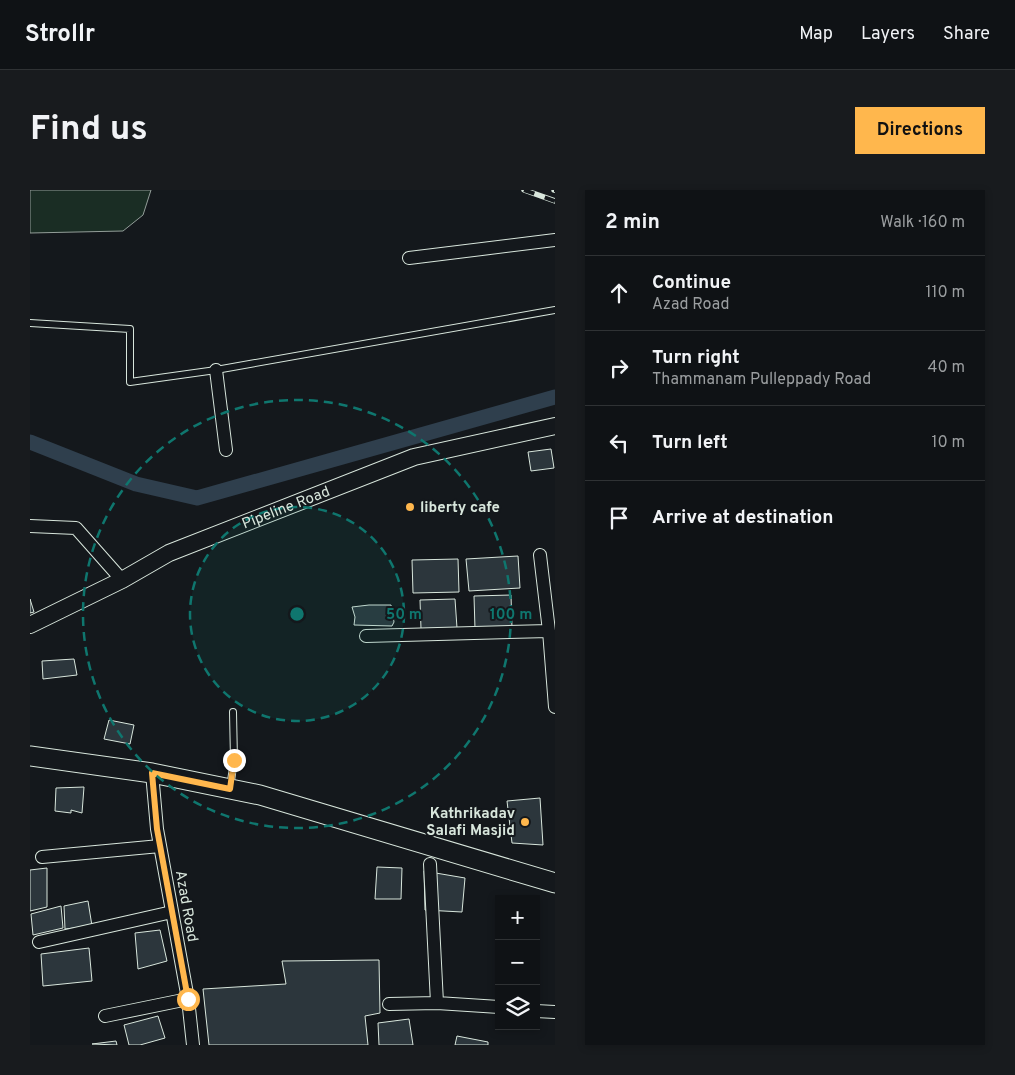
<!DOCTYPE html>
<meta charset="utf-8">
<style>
:root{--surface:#0f1215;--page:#181b1e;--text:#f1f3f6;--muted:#9b9ea0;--line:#2f3234;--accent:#ffb74d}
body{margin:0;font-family:Overpass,sans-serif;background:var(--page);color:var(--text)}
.controls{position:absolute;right:15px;bottom:15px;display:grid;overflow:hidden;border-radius:0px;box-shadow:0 2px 8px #0003}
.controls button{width:45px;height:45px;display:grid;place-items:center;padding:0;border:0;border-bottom:1px solid var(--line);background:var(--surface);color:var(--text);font:25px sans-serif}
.stop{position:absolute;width:15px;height:15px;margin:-11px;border:4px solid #ffb74d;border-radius:50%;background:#fff}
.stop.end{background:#ffb74d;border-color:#fff;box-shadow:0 1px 5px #0008}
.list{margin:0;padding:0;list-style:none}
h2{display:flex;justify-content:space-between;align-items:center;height:65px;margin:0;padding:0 20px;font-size:21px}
h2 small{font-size:16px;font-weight:400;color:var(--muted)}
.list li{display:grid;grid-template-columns:32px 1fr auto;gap:15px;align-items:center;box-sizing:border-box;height:75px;padding:0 20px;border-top:1px solid var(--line)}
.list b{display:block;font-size:19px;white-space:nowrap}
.list p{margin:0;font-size:16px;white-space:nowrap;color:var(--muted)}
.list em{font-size:16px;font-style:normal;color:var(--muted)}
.icon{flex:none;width:28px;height:28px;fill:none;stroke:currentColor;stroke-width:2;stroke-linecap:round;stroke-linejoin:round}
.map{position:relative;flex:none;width:525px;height:855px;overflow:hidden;border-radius:0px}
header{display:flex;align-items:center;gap:30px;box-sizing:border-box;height:70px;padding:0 25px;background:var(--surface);border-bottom:1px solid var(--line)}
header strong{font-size:24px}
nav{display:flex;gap:28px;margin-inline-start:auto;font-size:18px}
.intro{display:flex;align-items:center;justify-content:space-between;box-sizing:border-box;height:120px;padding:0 30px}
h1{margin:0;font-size:35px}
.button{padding:12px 22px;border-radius:0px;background:var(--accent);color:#111;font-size:18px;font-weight:700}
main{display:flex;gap:30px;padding:0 30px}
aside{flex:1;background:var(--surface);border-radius:0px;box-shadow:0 2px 8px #0003}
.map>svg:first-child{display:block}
.green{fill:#1a2d24;stroke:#939e99}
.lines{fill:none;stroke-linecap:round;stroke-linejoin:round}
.canal{stroke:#2f3f4d;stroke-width:15}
.building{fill:#2c363c;stroke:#d8e6dc}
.service-casing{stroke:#d8e6dc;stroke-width:8}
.minor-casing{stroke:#d8e6dc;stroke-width:14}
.tertiary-casing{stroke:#d8e6dc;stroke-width:18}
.secondary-casing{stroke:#d8e6dc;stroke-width:21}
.service{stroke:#14181c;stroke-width:6}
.minor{stroke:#14181c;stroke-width:12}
.tertiary{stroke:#14181c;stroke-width:16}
.secondary{stroke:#14181c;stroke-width:19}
.rail-casing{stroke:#d8e6dc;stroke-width:5.5}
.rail{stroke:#14181c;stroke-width:4;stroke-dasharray:11;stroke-linecap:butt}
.route{stroke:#ffb74d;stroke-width:6}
.ring{fill:none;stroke:#0f766e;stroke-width:2.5;stroke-dasharray:9 6}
.poi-dot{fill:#ffb74d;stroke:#14181c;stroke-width:2}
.labels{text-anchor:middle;stroke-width:4;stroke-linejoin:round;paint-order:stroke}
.street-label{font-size:15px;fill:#d8e6dc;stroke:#14181c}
.poi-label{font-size:15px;font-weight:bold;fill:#d8e6dc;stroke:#14181c;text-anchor:start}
.centre{fill:#0f766e;stroke:#14181c;stroke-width:2.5}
.ring-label{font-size:15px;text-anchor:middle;font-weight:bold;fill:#0f766e;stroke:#14181c;stroke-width:4;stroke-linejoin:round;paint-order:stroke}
</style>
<header>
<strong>Strollr</strong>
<nav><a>Map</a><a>Layers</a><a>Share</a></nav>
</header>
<div class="intro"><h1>Find us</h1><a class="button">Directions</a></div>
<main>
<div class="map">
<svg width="525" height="855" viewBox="0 0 525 855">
<rect width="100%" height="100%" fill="#14181c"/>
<path class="green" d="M0 0H121L113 25 93 41 0 43Z"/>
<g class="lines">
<path class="canal" d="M0 252 106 294 167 308 525 207"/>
</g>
<path class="building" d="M521 259 524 278 501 281 498 262Z
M488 366 490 398 439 401 436 369Z
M428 369 429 402 383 403 382 370Z
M481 405 482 438 445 439 444 406Z
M0 409 4 422 0 423Z
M425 409 427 438 391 439 390 410Z
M339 415H361L364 432 362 436 324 435 325 427 322 417Z
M44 469 47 485 13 489 12 471Z
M79 530 104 535 100 554 74 549Z
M54 597 52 623 41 620V623L25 621 26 598Z
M510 608 513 655 482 653 477 611Z
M347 677 372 678 371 709H345Z
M17 678V717L0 721V680Z
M394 681 435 688 432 722 395 720Z
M58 711 62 736 35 739 34 716Z
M31 716 33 738 3 745 1 724Z
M130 740 137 771 108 779 105 743Z
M59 758 62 791 13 796 11 764Z
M349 770 350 823 335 826 338 855H179L173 799 256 794 252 771Z
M128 826 135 848 110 855H99L94 835Z
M379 829 383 855H349L348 833Z
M427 846 458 852V855H425Z
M86 851 87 855 62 854Z"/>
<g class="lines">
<g class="service-casing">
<path id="service" d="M0 133 100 139V192L186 180 525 120
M200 598 204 570 203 522"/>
</g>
<g class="minor-casing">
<path id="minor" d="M379 68 525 50
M186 180 196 260
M0 336 46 338 92 390
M510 365 519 441 525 517
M336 446 519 441
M122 583 127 639 158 809 163 855
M12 667 130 656
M400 674 407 813
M9 752 142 722
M359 814 407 813 469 817
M506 821 525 822
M75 826 158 809"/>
</g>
<g class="tertiary-casing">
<g id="tertiary">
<path id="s1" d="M0 435 92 390 139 363 384 267 525 236"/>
</g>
</g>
<g class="secondary-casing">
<path id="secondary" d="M0 566 122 583 230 605 525 693"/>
</g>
<use href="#service" class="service"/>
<use href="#minor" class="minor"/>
<use href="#tertiary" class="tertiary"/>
<use href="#secondary" class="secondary"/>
<g class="rail-casing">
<path id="rail" d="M494 0 525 11
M524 0H525"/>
</g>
<use href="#rail" class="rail"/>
</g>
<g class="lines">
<path class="route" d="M158 809 127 639 122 583 200 599 204 570"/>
</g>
<circle cx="267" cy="424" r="107" fill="#0f766e" fill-opacity=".12"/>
<g class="ring">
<circle cx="267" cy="424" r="107"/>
<circle cx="267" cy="424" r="214"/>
</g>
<g class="poi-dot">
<circle cx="380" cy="317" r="5"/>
<circle cx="495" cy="632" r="5"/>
</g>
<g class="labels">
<g class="street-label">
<text dy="5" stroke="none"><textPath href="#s1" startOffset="282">Pipeline Road</textPath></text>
<text transform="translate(157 716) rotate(80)" y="5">Azad Road</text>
</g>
<g class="poi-label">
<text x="390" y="322">liberty cafe</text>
<text x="485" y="628" text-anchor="end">Kathrikadav<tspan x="485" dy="17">Salafi Masjid</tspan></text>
</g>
</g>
<circle cx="267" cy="424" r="8" class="centre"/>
<g class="ring-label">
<text x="374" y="429">50 m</text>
<text x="481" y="429">100 m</text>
</g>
</svg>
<div class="controls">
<button>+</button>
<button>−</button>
<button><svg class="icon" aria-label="layers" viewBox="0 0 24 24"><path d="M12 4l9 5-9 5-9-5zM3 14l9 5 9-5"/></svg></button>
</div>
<div class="stop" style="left:158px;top:809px"></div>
<div class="stop end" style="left:204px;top:570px"></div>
</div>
<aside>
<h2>2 min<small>Walk · 160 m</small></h2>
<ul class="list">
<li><svg class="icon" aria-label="ahead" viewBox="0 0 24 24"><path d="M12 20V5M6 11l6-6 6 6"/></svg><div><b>Continue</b><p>Azad Road</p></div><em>110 m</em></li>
<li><svg class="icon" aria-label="right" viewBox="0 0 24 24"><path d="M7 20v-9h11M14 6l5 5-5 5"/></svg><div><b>Turn right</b><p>Thammanam Pulleppady Road</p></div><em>40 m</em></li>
<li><svg class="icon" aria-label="left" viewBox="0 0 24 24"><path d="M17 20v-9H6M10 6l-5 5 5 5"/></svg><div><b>Turn left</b></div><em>10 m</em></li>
<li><svg class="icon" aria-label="arrive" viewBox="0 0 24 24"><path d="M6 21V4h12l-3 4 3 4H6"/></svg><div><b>Arrive at destination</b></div></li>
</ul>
</aside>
</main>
